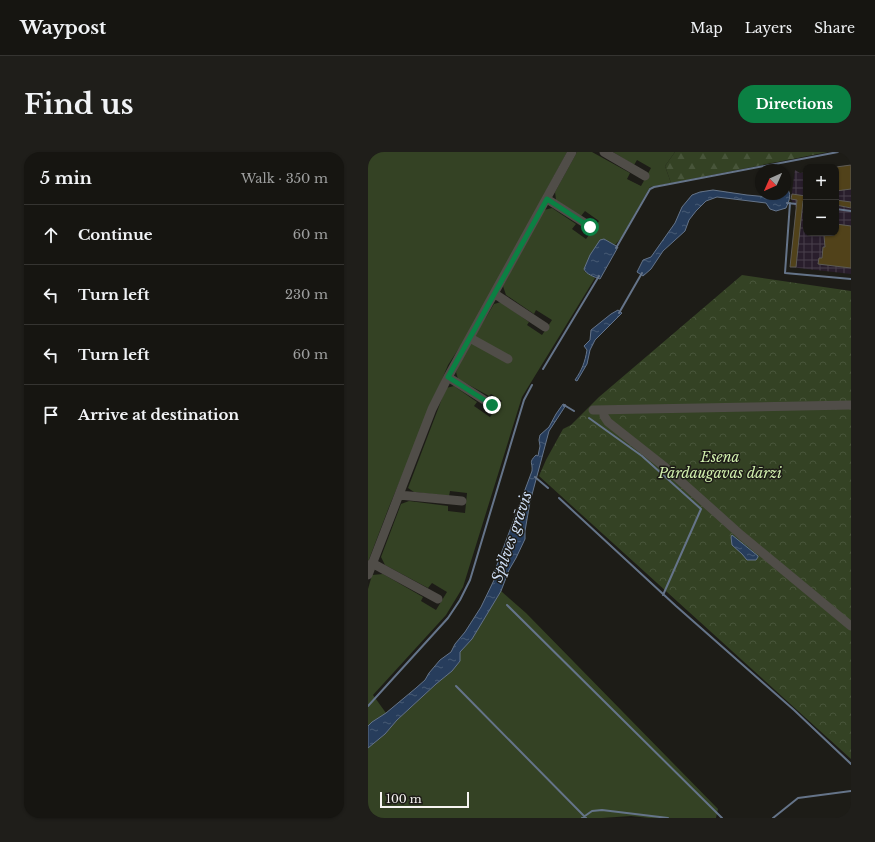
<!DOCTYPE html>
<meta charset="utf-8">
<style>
:root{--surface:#161511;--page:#1f1e1a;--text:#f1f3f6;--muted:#9e9f9f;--line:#353431;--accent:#0b8043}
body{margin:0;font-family:"Libre Baskerville",serif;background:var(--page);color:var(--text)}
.controls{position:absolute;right:12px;top:12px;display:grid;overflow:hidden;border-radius:8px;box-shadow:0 1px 3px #0004}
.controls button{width:36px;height:36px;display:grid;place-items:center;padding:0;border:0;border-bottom:1px solid var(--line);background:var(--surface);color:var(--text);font:20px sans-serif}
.compass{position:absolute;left:387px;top:12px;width:36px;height:36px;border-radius:50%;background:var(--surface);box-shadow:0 1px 3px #0004;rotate:225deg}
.scale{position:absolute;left:12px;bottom:10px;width:89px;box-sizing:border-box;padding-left:4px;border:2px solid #f6f4f1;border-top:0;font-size:11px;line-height:14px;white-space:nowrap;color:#f6f4f1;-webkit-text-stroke:3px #1d1c17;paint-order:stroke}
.stop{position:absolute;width:12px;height:12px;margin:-9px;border:3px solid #0b8043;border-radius:50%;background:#fff}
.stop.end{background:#0b8043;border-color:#fff;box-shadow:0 1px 4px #0008}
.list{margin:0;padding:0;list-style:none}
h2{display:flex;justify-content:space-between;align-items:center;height:52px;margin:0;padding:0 16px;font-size:17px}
h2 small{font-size:13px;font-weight:400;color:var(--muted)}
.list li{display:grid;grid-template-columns:26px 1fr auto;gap:12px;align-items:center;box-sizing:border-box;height:60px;padding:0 16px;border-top:1px solid var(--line)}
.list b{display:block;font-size:15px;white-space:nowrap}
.list em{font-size:13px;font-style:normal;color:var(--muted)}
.icon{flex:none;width:22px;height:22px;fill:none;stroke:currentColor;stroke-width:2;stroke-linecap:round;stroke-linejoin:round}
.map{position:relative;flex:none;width:483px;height:666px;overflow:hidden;border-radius:16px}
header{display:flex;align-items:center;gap:24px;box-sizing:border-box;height:56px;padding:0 20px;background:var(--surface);border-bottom:1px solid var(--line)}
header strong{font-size:19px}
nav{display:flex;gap:22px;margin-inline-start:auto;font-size:14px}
.intro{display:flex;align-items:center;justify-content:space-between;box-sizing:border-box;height:96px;padding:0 24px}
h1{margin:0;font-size:28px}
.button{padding:10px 18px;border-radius:16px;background:var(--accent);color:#fff;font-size:14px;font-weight:700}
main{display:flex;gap:24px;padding:0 24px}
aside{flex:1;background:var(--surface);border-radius:16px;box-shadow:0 1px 3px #0004}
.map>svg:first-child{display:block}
.industrial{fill:url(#industrial-grid)}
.green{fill:#344224}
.forest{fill:url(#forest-firs)}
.park{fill:url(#park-crowns)}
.water{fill:url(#water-ripples);stroke:#657489}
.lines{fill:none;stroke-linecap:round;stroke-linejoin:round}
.stream{stroke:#657489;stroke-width:2}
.building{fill:#51421a;stroke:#5d5b55}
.minor{stroke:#504d48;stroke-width:9}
.route{stroke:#0b8043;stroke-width:5}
.labels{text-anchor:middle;stroke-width:3;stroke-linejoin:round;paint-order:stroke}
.park-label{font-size:14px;font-style:italic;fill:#d0eead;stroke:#1d1c17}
.water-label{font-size:15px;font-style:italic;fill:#cdddf4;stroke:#1d1c17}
</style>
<header>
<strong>Waypost</strong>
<nav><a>Map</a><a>Layers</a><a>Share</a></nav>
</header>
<div class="intro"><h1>Find us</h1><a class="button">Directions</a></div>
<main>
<aside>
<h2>5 min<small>Walk · 350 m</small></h2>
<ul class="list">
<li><svg class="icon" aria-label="ahead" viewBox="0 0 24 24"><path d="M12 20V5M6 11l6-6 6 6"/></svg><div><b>Continue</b></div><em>60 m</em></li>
<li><svg class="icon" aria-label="left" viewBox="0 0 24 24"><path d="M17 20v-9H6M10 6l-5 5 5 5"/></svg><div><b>Turn left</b></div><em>230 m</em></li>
<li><svg class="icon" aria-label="left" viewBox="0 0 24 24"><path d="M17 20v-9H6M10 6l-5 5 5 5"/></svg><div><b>Turn left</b></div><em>60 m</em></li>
<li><svg class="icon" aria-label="arrive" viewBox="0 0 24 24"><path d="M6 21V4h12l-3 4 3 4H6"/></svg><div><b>Arrive at destination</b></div></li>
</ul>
</aside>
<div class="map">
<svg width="483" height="666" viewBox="0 0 483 666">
<defs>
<pattern id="industrial-grid" width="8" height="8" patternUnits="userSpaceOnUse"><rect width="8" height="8" fill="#291e2c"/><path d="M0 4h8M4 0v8" fill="none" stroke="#493f4b"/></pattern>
<pattern id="forest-firs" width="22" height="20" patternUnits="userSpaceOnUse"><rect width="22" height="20" fill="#344224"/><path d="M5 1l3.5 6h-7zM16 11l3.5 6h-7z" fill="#48553a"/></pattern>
<pattern id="park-crowns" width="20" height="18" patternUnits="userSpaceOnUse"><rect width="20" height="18" fill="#344224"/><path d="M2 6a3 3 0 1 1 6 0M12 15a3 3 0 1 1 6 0" fill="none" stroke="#48553a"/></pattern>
<pattern id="water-ripples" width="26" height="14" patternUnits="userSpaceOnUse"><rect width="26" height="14" fill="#273d5c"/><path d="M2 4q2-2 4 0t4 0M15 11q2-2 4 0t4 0" fill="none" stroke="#475a74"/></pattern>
</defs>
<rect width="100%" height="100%" fill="#1d1c17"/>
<path class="industrial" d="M483 13V122L422 115 428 56 423 47 427 18 432 21 438 20V81H468V15Z"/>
<path class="green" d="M0 0H199L101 181 80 213 21 355 0 410Z
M209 0H224L262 21 259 27 273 34 283 16 269 8 266 13 245 0H307L297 14 303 31 282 35 253 86 247 93 236 87 216 119 227 126 154 245 95 435 78 463 5 543 18 561 4 570 0 574V437L4 423 15 422 55 445 53 449 68 458 79 440 64 431 60 436 17 413 13 405 33 352 41 349 80 354V359L97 361 99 341 82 339 81 344 46 340 40 336 78 236 86 234 109 250 106 254 122 265 134 249 123 242 121 244 90 227 88 220 100 195 126 152 133 150 161 170 159 173 174 183 184 168 168 158 166 162 138 143 135 134 176 58 184 56 208 72 204 77 218 87 231 69 217 59 213 64 188 48 187 40Z
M133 439 158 461 350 657 348 666H281L263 664 234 666H0V596L17 582 29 568 68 532 84 519 92 509V500L104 487Z"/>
<path class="forest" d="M307 0H460L303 31 297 14Z"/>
<path class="park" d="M374 123 483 139V607L171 324 178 308 195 277 203 273 231 245Z"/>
<path class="water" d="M417 35C425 41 421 49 418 56L408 59 402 57 398 51 349 45 338 49 328 59 321 68 317 79 295 99 283 117 275 124 269 120 275 108 283 105 307 71 314 55 324 43 332 40 345 38 379 43 400 45 406 42H417Z
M236 87 250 95 232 127C226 125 218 122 216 117L222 103 232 88Z
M250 158 254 161 227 188 222 198 219 212 209 229 207 228C214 218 217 210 219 198L216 194 222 188 223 178 243 162Z
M195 252 198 253 181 279 162 350 157 379V387L148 406 141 418 133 439 104 487 92 500V509L84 519 68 532 29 568 17 582 0 596V574L4 570 18 561 48 536 57 528 61 521 72 508 83 500 87 492 97 480 113 455 127 426 126 421 164 319C165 310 160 311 168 303L170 304 172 294 171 288 172 283 181 275 188 262Z
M364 383 390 404V405L388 408H379L374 402 364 393 363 385Z"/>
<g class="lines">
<path class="stream" d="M419 51 438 53
M422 51 417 121 483 127
M468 57 483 59
M248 96 282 37 286 35 470 0
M251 161 274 121
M175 217 231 124
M196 254V253L206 259
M221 266 274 304 333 357 295 443
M167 325 180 336
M191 346 308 454 426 558 483 612
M139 453 354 666
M88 534 218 666
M0 554 80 466 92 448 102 428 156 248 164 233
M214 666 224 659 234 658 300 666
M405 666 430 646 483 639"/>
</g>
<path class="building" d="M483 13V37L468 39V15Z
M424 42 438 44V49H435L428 115H422L429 48 423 47Z
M468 48 483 50V56L468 53Z
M468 72 483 74V116L450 112 451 106H454L455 95H457L456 84 468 81Z"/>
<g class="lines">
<path class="minor" d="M236 0 277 24
M179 47 223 75
M127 142 177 175
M102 186 140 207
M80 225 124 253
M225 258 483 253
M238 258 236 261V264L240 270 297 315 373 383 483 474
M31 343 94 349
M4 411 70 447
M0 423 64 257 80 225 204 0"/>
</g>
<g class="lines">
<path class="route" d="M124 253 80 225 179 47 222 75"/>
</g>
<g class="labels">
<g class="park-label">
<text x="352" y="310">Esena<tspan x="352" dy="16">Pārdaugavas dārzi</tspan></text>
</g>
<g class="water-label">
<text transform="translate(144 385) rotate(-71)" y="5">Spilves grāvis</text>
</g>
</g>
</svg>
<div class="controls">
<button>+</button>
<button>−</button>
</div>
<svg class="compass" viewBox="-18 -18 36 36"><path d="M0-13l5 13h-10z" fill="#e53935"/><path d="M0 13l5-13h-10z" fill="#9e9f9f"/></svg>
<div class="scale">100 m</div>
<div class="stop" style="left:222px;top:75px"></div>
<div class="stop end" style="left:124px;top:253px"></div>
</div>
</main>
